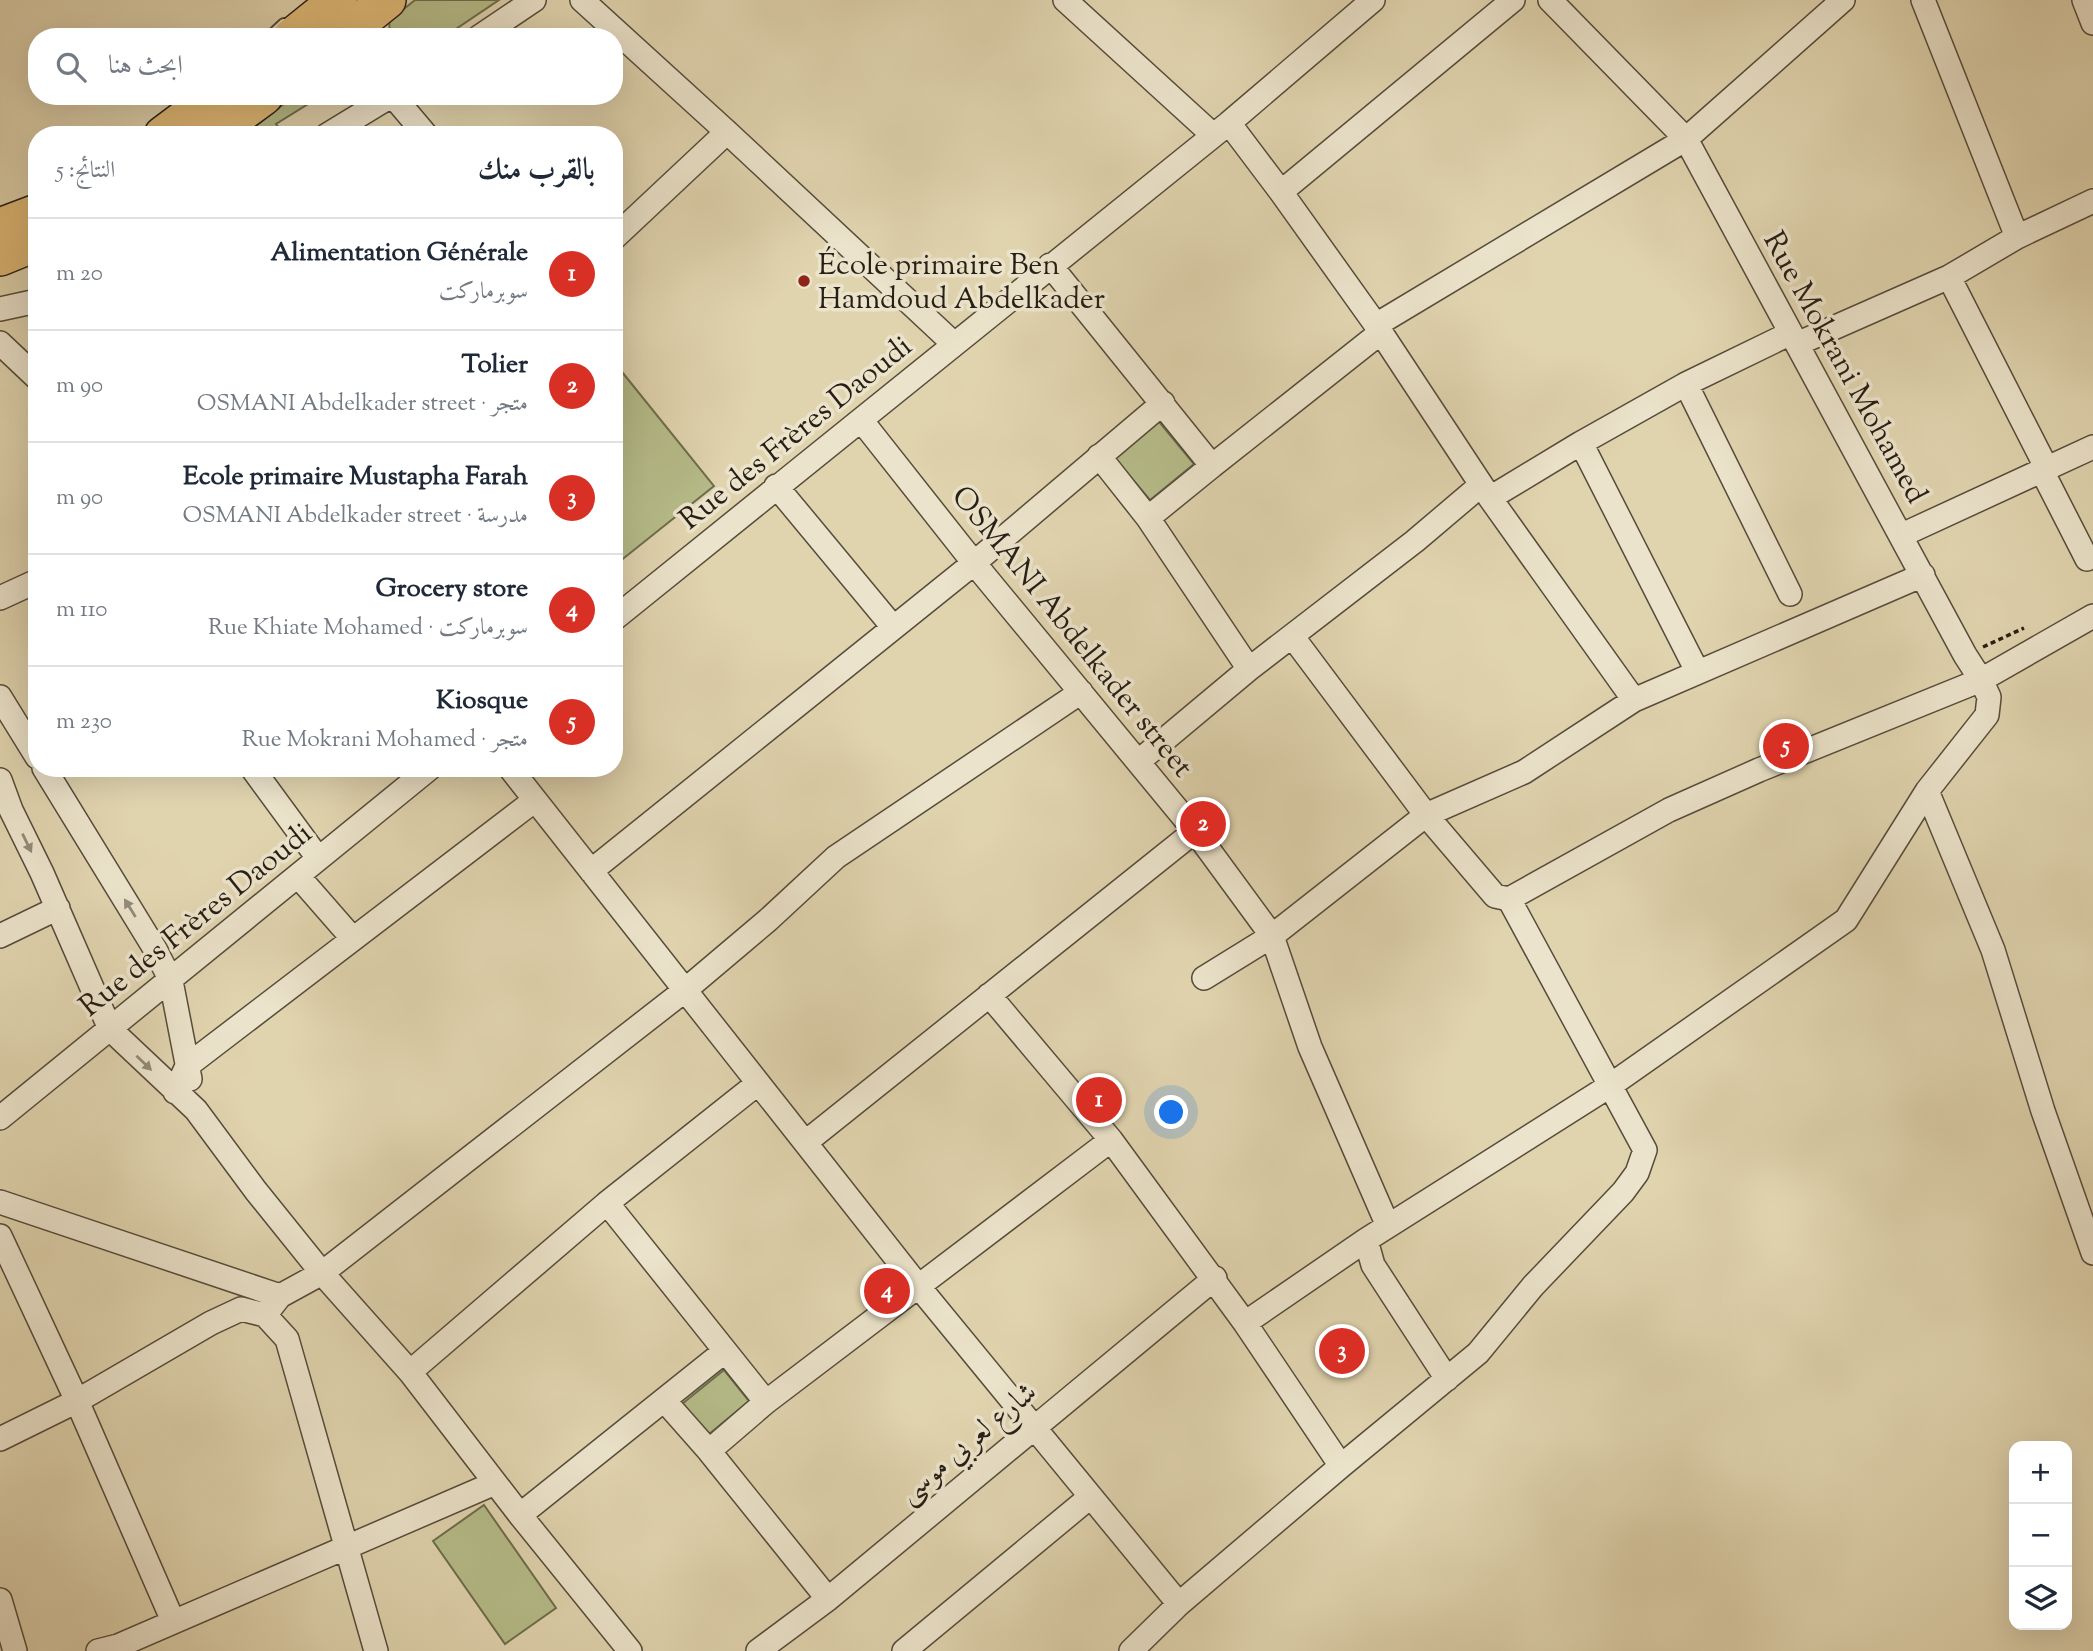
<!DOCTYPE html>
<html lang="ar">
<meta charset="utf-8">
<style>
:root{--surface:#fff;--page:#f2f2f3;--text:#1f2937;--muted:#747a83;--line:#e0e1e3;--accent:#d93025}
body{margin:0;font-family:"Sorts Mill Goudy",Amiri,serif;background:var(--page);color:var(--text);direction:rtl}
.controls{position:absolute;right:21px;bottom:21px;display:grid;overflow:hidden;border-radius:14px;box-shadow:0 7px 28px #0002}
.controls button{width:63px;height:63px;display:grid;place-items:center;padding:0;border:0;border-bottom:2px solid var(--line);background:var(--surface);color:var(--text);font:35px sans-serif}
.you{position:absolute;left:1172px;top:1113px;width:24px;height:24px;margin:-18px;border:5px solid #fff;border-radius:50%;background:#1a73e8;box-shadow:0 0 0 10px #1a73e833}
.badge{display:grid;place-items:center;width:46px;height:46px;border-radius:50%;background:var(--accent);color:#fff;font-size:23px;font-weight:700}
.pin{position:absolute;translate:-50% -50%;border:4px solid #fff;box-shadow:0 2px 7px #0006}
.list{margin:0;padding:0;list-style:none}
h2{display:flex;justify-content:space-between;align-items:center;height:91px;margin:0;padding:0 28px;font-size:30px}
h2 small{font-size:23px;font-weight:400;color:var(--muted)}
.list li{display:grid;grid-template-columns:46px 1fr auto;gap:21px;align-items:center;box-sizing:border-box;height:112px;padding:0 28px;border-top:2px solid var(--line)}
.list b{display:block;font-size:26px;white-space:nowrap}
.list p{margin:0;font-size:23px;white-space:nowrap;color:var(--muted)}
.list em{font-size:23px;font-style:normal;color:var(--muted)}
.icon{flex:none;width:38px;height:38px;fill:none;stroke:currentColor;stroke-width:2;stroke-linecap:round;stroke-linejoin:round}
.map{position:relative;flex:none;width:2093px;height:1651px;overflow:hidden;direction:ltr}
.search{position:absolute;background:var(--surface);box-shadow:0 7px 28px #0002;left:28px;top:28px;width:595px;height:77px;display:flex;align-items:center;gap:18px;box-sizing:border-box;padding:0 24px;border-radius:28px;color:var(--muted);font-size:26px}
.panel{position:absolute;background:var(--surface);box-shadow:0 7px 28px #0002;left:28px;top:126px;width:595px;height:651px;border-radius:28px;direction:rtl}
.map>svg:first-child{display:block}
.green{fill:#b5bc89;stroke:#6e6d4e;stroke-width:2}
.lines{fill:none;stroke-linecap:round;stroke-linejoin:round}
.service-casing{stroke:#554c3b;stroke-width:14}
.minor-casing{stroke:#554c3b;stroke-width:26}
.trunk-casing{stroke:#271e14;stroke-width:40}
.path{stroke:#271e14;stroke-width:3.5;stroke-dasharray:5 3.5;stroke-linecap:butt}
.service{stroke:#ebe3cb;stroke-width:10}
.minor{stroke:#ebe3cb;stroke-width:23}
.trunk{stroke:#e0ba78;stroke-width:37}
.oneway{fill:#938a79}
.poi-dot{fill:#8f2418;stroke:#ebe3cb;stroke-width:2.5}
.labels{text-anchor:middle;stroke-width:7;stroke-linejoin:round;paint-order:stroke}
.poi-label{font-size:30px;fill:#271e14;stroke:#ebe3cb;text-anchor:start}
.street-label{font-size:30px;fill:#271e14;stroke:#ebe3cb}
</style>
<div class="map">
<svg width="2093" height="1651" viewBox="0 0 2093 1651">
<rect width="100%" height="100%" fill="#e0d4af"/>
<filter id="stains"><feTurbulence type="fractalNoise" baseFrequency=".00286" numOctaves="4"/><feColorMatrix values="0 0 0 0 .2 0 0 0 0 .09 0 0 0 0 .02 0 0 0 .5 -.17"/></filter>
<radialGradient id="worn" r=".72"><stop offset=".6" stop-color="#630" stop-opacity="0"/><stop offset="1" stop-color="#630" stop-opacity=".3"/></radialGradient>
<path class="green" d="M415 0H499L444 37H386L390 33 389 21Z
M294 96H321L276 124 284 135H244Z
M614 362 714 486 614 566Z
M1156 418 1194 464 1150 500 1112 455Z
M724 1370 749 1401 708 1435 682 1404Z
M484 1505 556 1608 505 1644 433 1541Z"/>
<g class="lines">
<g class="service-casing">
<path id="service" d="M270 37 284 24"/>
</g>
<g class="minor-casing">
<path id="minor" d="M582 0 727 132 954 344
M1065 0 1213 135
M1923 0 2017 237
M2084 0 2093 23
M479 37 534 0
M393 96 426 135
M1229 123 1281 192 1376 325 1490 498 1634 700
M327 135 391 96
M1281 192 1513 0
M614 238 727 132
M1050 265 1212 466 1380 333
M1949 277 2046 467
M0 309 37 301
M1376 325 1686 139 1843 0
M0 343 37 378
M1797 344 1949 277 2017 237 2093 201
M1686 384 1790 594
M861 420 974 563 1195 831 1272 936 1310 1047 1388 1226
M1581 443 1697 671
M1099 456 1148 518 1249 669
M2041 469 2087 559
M776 486 893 627
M1490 498 1581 443 1686 384 1791 333
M1148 518 1212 466
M1902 535 2093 447
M0 598 37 581
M614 619 1229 123 1373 0
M0 697 37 757
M1139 761 1249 669 1415 541 1481 485
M44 768 155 949 171 981 190 1079
M252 768 318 858
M510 768 919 1287 1179 1604
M0 780 11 810 42 873 110 1029 196 1110 256 1191 322 1273 410 1372 520 1515 630 1651
M1927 791 1993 950 2043 1111 2093 1253
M591 871 974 563 1163 403
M298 876 353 939
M1509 899 1669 810 1759 770 1981 680 2093 616
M0 936 58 908
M1204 978 1272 936 1426 815 1524 772 1634 700 1923 575
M989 995 1111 1140 1245 1323 1366 1240 1611 1085 1846 920 1927 791 1987 715 1989 697 1981 680 1965 655 1686 139 1550 0
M175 1092 187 1066 535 800
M0 1118 430 768
M806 1142 1195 831
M0 1202 280 1296
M607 1203 766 1402
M0 1236 77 1401 173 1621
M1366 1240 1373 1265 1447 1379
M265 1315 280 1296 322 1273 684 991 768 920 836 857 1081 692
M1245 1323 1341 1466
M410 1372 607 1203 757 1084
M664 1400 709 1451 828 1599
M0 1439 77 1401 211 1323 241 1309 265 1315 287 1339 376 1651
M709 1451 766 1402 1111 1140
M520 1515 725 1351
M0 1600 15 1651
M98 1651 118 1646 495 1483
M758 1651 828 1599 1215 1278
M904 1651 1090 1497
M1131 1651 1179 1604 1341 1466 1478 1353 1533 1286 1623 1192 1637 1173 1645 1150 1509 899 1495 896 1426 815 1292 636"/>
</g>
<g class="trunk-casing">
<path id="trunk" d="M292 37 338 0
M341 37 387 0
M163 135 215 96
M211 135 264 96
M0 227 37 213
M0 257 37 242"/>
</g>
<path class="path" d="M1983 647 2024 628"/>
<use href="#service" class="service"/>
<use href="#minor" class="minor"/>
<use href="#trunk" class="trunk"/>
</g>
<defs><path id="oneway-solid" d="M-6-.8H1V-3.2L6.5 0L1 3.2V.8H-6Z" transform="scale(1.75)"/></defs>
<g class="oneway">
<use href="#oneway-solid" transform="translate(27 843) rotate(64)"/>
<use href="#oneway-solid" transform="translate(130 908) rotate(-122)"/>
<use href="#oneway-solid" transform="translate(144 1063) rotate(44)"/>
</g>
<circle class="poi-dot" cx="804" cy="281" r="7"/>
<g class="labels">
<g class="poi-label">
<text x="818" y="274">École primaire Ben<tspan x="818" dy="34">Hamdoud Abdelkader</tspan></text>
</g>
<g class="street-label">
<text transform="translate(1846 367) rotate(61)" y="10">Rue Mokrani Mohamed</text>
<text transform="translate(795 432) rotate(-39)" y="10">Rue des Frères Daoudi</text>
<text transform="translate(1073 631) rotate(51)" y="10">OSMANI Abdelkader street</text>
<text transform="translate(195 919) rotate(-39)" y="10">Rue des Frères Daoudi</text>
<text transform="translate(967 1442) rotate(-40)" y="10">شارع لعربي موسى</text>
</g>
</g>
<rect width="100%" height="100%" filter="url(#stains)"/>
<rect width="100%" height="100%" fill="url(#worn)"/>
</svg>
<div class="controls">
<button>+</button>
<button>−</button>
<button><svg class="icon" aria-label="layers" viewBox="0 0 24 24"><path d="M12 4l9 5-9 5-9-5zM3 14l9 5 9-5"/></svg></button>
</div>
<div class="you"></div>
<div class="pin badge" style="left:1099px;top:1100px">1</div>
<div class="pin badge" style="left:1203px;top:824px">2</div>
<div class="pin badge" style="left:1342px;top:1351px">3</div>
<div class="pin badge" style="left:887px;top:1291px">4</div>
<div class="pin badge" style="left:1786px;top:746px">5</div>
<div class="search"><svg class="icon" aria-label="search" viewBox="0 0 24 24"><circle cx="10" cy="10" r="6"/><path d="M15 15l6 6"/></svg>ابحث هنا</div>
<section class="panel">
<h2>بالقرب منك<small>النتائج: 5</small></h2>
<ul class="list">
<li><span class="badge">1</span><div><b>Alimentation Générale</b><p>سوبرماركت</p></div><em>20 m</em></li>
<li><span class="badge">2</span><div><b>Tolier</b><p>متجر · OSMANI Abdelkader street</p></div><em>90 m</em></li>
<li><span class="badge">3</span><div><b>Ecole primaire Mustapha Farah</b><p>مدرسة · OSMANI Abdelkader street</p></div><em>90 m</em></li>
<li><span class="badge">4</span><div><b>Grocery store</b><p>سوبرماركت · Rue Khiate Mohamed</p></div><em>110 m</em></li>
<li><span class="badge">5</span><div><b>Kiosque</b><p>متجر · Rue Mokrani Mohamed</p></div><em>230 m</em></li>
</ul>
</section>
</div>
